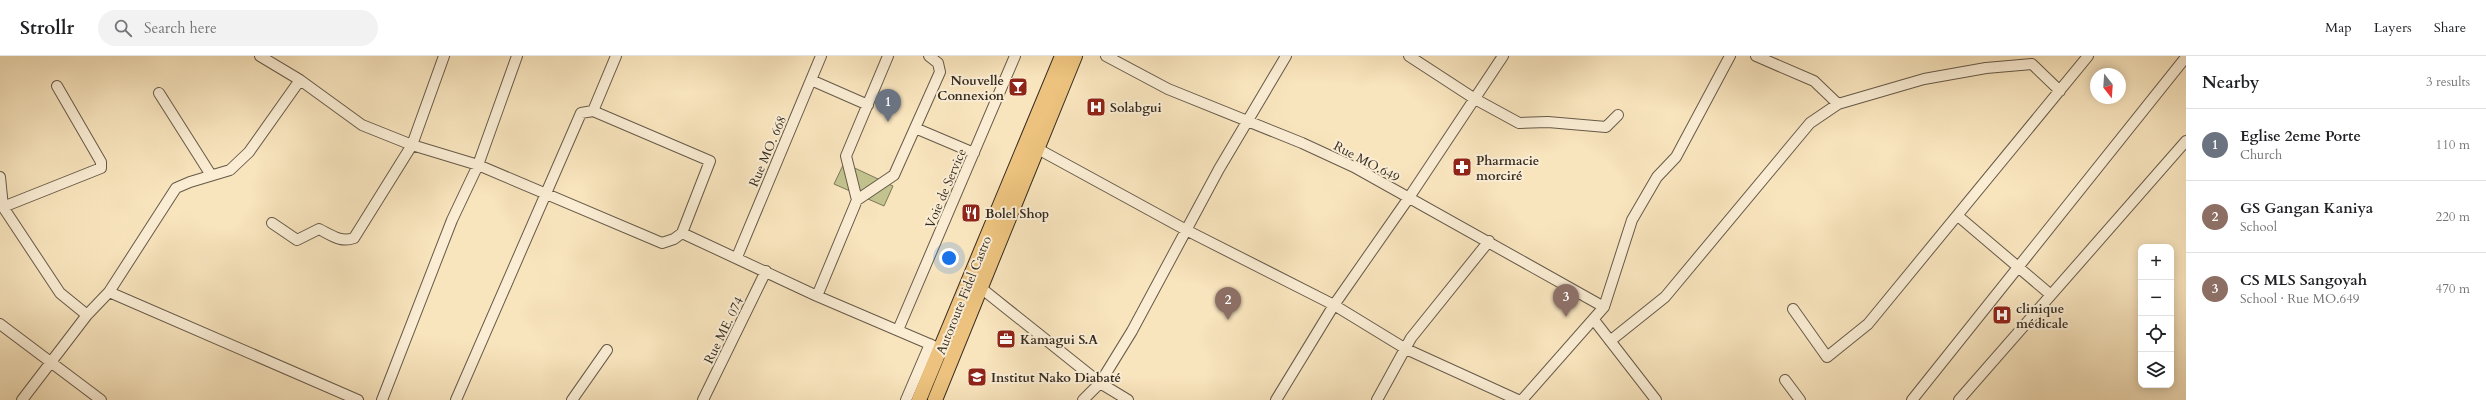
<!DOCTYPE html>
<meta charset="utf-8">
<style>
:root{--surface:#fff;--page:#f2f2f2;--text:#202124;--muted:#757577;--line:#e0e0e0;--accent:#d93025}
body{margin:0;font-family:Cardo,serif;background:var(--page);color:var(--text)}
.controls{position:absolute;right:12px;bottom:12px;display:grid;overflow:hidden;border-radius:8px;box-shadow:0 2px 10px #0003}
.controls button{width:36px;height:36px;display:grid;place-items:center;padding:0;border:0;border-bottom:1px solid var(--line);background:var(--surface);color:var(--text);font:20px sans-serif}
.compass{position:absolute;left:2090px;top:12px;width:36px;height:36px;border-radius:50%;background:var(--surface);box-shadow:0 2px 10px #0003;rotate:163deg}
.you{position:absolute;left:949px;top:202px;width:14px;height:14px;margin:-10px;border:3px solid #fff;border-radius:50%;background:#1a73e8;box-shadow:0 0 0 6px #1a73e833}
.badge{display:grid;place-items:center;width:26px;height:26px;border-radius:50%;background:var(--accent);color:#fff;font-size:13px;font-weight:700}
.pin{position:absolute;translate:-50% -33px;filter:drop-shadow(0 1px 2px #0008)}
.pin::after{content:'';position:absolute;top:21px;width:14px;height:12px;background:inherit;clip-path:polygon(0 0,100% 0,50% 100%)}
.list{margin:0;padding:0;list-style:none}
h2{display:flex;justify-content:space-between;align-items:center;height:52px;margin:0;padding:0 16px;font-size:17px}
h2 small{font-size:13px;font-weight:400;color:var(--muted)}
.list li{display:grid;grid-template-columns:26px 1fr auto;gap:12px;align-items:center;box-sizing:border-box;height:72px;padding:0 16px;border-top:1px solid var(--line)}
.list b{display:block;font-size:15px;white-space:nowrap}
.list p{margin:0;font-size:13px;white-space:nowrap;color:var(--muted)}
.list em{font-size:13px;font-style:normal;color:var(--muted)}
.icon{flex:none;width:22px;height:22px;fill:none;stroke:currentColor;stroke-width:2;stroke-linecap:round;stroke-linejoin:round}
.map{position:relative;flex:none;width:2186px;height:344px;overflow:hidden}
header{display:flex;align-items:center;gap:24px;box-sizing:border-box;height:56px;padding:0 20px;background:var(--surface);border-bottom:1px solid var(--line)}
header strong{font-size:19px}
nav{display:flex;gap:22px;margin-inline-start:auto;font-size:14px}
.search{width:280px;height:36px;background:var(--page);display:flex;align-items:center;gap:10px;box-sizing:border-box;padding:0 14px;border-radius:22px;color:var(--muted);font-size:15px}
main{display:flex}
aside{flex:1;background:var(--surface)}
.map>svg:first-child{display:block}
.green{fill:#c2c38e;stroke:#7c7858}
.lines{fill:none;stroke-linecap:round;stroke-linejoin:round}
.minor-casing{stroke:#665a48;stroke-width:12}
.highway-casing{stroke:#352c21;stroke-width:16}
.minor{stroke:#faedd4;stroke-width:10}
.highway{stroke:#ecc27e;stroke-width:14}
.labels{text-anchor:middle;stroke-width:4;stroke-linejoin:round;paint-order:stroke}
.poi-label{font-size:13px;font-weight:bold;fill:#352c21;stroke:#faedd4;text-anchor:start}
.street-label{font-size:13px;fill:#352c21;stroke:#faedd4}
</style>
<header>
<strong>Strollr</strong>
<div class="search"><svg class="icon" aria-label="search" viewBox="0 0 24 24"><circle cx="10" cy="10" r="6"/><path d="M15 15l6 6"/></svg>Search here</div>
<nav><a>Map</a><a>Layers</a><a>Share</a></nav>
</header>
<main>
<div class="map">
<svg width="2186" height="344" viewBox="0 0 2186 344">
<rect width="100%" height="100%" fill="#f8e4bd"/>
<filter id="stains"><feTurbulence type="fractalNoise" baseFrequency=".005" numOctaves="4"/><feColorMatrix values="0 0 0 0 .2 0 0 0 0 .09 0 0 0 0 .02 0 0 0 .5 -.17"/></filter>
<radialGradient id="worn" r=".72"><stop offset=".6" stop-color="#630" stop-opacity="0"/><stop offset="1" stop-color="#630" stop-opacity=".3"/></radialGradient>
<path class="green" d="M844 107 893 130 884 150 834 128Z"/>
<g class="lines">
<g class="minor-casing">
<path id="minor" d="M260 0 300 24
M1106 0 1168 33 1302 87 1354 111 1604 251 1522 344
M1409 0 1475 43 1519 67 1548 66 1606 71 1618 59
M1756 0 1814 25 1838 48
M811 24 868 49
M159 37 211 119
M915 72 974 97
M1038 93 1188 175 1334 249 1406 293 1518 344
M0 121 3 151 60 237 87 259
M857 144 894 119 940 16 938 7 929 0
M3 151 101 112V106L57 30
M1958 160 2051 239
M272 167 297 184 319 173C331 179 341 187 354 182L412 89 444 0
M682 177 817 240 941 293
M737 201 821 0
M981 232 1100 327 1128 344
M109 236 358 344
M817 240 857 144 846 100 888 0
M1604 251 1632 164 1657 121 1676 101 1730 0
M1793 253 1827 301 1868 268 2088 0
M1594 264 1656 344
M0 268 101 344
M898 274 1015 0
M1610 285 1665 241 1810 67 1838 48 1924 23 1986 12 2032 8 2060 35
M1785 324 1800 344
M22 344 87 259 109 236 176 132 190 126 230 114 249 96 300 24 362 69 412 89 478 109 662 187 674 183 682 177 710 105 593 55 616 0
M382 344 452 164 478 109 517 0
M456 344 581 57 593 55
M572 344 607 294
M703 344 766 215
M906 344 930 288
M1083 344 1100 327 1132 275 1219 113 1286 0
M1276 344 1334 249 1408 143 1503 0
M1377 344 1411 282 1489 185
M1912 344 2186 1
M1959 344 2186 85"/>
</g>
<g class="highway-casing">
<path id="highway" d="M919 344 1062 0
M935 344 1075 0"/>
</g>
<use href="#minor" class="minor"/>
<use href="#highway" class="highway"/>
</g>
<defs>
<g id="bar-square" transform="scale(1)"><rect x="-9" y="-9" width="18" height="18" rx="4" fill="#8f2418" stroke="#faedd4"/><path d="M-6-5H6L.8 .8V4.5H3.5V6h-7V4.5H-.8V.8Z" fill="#fff"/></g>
<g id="hospital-square" transform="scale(1)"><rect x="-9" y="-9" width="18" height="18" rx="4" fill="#8f2418" stroke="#faedd4"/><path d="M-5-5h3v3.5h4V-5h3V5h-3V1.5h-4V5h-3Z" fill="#fff"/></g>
<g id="pharmacy-square" transform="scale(1)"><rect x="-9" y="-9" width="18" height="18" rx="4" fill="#8f2418" stroke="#faedd4"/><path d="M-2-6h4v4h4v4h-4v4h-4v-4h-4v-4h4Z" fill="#fff"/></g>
<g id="restaurant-square" transform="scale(1)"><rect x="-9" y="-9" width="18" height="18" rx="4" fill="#8f2418" stroke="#faedd4"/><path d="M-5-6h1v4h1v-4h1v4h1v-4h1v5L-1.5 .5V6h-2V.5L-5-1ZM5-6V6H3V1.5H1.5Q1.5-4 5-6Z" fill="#fff"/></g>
<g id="office-square" transform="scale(1)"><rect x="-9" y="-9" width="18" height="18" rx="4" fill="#8f2418" stroke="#faedd4"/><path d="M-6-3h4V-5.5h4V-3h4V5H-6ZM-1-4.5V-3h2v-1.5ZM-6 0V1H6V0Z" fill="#fff"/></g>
<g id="university-square" transform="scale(1)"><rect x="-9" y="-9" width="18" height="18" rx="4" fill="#8f2418" stroke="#faedd4"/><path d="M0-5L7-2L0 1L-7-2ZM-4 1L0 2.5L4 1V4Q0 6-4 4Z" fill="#fff"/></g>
</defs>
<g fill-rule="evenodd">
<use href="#bar-square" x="1018" y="31"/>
<use href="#hospital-square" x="1096" y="51"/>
<use href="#pharmacy-square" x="1462" y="111"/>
<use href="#restaurant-square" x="971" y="157"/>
<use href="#hospital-square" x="2002" y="259"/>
<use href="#office-square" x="1006" y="283"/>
<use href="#university-square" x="977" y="321"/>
</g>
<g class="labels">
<g class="poi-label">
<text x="1004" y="29" text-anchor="end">Nouvelle<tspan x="1004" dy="15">Connexion</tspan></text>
<text x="1110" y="56">Solabgui</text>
<text x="1476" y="109">Pharmacie<tspan x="1476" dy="15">morciré</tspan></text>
<text x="985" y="162">Bolel Shop</text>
<text x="2016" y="257">clinique<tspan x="2016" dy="15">médicale</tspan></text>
<text x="1020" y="288">Kamagui S.A</text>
<text x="991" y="326">Institut Nako Diabaté</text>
</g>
<g class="street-label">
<text transform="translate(767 95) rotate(-67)" y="5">Rue MO. 668</text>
<text transform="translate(1367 105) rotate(28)" y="5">Rue MO.649</text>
<text transform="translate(945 132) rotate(-67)" y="5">Voie de Service</text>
<text transform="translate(963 239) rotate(-68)" y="5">Autoroute Fidel Castro</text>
<text transform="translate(723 274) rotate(-64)" y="5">Rue ME. 074</text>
</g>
</g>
<rect width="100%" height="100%" filter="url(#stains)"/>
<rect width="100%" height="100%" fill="url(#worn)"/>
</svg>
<div class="controls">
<button>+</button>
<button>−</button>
<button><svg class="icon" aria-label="locate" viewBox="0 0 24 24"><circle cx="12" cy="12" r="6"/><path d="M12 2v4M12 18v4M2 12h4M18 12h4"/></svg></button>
<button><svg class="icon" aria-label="layers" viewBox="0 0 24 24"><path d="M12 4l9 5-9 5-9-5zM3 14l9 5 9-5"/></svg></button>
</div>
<svg class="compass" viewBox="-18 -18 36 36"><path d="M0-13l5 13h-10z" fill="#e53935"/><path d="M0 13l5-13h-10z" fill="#757577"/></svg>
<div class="you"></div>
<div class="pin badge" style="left:888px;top:66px;background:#6b7280">1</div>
<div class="pin badge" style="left:1228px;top:264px;background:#8d6e63">2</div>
<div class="pin badge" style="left:1566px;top:261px;background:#8d6e63">3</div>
</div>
<aside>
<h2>Nearby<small>3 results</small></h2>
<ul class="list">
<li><span class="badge" style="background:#6b7280">1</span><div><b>Eglise 2eme Porte</b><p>Church</p></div><em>110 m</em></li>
<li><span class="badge" style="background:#8d6e63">2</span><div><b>GS Gangan Kaniya</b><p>School</p></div><em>220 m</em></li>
<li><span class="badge" style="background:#8d6e63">3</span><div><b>CS MLS Sangoyah</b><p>School · Rue MO.649</p></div><em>470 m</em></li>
</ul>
</aside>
</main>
